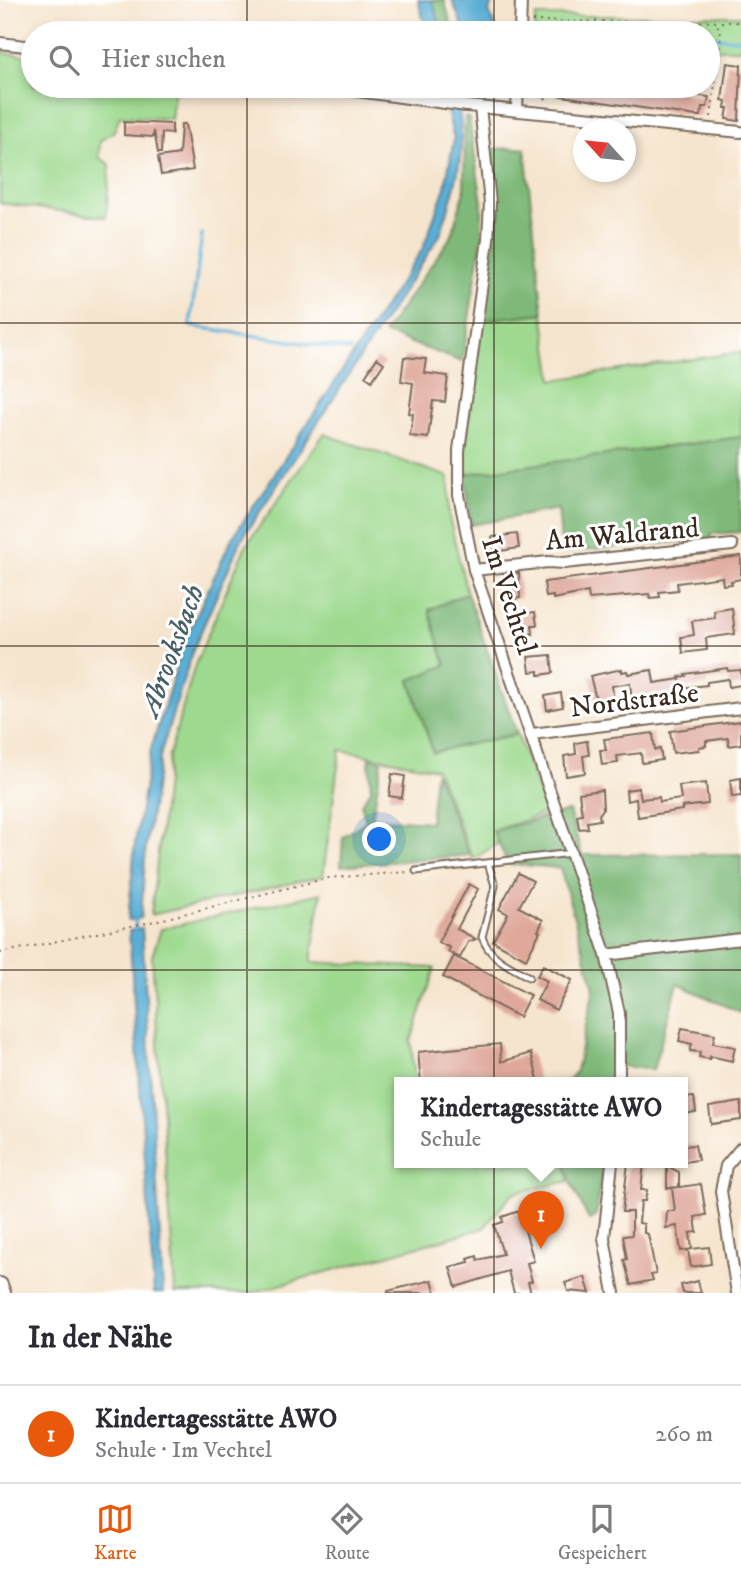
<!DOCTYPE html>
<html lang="de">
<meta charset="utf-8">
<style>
:root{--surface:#fff;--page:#f7f7f7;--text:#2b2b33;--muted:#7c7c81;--line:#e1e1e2;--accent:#ea580c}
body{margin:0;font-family:"IM FELL DW Pica",serif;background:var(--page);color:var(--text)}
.compass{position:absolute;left:573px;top:119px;width:63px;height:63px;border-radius:50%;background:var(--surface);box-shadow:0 4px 10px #0003;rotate:297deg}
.you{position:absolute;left:380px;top:840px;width:24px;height:24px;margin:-18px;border:5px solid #fff;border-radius:50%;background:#1a73e8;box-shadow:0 0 0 10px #1a73e833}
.badge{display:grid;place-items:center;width:46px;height:46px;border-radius:50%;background:var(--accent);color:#fff;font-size:23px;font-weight:700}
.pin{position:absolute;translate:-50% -58px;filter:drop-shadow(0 2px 4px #0008)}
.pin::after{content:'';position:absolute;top:37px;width:24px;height:21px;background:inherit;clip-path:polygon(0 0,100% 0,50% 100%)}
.popup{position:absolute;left:394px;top:1077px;width:294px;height:91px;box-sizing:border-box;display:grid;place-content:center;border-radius:0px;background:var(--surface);filter:drop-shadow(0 2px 5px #0005);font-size:23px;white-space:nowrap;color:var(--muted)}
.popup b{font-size:26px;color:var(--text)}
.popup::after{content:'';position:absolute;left:50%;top:100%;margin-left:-14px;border:14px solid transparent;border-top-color:var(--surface)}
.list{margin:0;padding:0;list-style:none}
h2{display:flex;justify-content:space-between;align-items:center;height:91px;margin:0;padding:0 28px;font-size:30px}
h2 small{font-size:23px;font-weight:400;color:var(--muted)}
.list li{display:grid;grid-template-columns:46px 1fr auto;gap:21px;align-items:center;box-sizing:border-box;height:98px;padding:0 28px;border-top:2px solid var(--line)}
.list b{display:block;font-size:26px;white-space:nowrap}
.list p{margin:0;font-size:23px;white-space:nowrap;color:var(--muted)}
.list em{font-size:23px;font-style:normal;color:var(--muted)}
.icon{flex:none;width:38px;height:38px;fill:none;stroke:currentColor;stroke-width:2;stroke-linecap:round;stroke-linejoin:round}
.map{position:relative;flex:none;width:741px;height:1293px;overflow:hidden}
.search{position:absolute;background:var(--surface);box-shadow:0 4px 10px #0003;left:21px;right:21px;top:21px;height:77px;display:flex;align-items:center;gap:18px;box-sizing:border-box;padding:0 24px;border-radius:38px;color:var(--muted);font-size:26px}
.sheet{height:189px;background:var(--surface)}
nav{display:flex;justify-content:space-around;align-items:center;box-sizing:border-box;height:98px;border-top:2px solid var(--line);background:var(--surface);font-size:19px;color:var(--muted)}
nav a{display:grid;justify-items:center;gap:4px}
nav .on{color:var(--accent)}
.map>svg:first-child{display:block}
.green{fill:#9dd98e;stroke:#6c8256;stroke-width:2}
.forest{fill:#7eb979;stroke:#5c724c;stroke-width:2}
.water{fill:#5aaed5;stroke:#4a6c7a;stroke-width:2}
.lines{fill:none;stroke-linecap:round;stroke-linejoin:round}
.stream{stroke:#5aaed5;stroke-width:3.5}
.building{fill:#dfa89b}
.service-casing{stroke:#7c6b5c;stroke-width:9}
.minor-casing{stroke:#7c6b5c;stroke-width:14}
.tertiary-casing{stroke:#7c6b5c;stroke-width:18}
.path{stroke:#7c6b5c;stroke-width:2;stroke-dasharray:2 5;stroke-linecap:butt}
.service{stroke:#fff;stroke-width:5}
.minor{stroke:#fff;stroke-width:10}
.tertiary{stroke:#fff;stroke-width:14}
.grid{fill:none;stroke:#3b2a1e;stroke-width:2;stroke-opacity:0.55}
.labels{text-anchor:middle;stroke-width:6;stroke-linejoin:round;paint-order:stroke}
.street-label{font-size:28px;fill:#3b2a1e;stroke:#fff}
.water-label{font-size:30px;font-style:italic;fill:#475f67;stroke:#fff}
</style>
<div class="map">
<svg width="741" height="1293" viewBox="0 0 741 1293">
<rect width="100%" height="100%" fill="#fff"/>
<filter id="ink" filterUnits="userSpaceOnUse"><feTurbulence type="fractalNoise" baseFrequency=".0143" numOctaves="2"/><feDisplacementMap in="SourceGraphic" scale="14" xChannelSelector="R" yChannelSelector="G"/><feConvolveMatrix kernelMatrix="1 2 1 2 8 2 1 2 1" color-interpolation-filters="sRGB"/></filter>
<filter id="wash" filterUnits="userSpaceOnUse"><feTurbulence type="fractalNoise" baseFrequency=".00686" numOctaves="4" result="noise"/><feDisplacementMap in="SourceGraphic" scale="28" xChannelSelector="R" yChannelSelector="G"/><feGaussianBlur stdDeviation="1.57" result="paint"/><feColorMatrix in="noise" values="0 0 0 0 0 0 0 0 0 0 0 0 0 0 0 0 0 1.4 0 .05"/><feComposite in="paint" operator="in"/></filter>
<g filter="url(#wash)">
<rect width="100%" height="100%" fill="#f6e5ce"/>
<path class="green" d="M536 16H741V49H708V33H534Z
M0 52 33 57V86H175L171 119 120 116 114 131 100 141 99 157 110 165 106 217 0 203Z
M543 313 553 380 741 352V437L465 474V452L482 320Z
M324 434 449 477V517L467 593 429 610 446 665 410 681 433 752 517 734 546 813 493 831 499 843 473 859 436 769 340 750 323 876 151 915 169 755 195 665 245 547Z
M321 893 311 962 435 968 411 1041 415 1083H399V1163H565L570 1181 513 1193 484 1228 251 1293H175L152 956 161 929Z"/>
<path class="forest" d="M432 0H444L454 33H442Z
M465 117 469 118 482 202V239L462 362 384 333 452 235 464 191Z
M525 148 543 313 482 320 495 240V201L489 149Z
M741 437V532L711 534V539L562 552 558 509 471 525 465 474Z
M467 593 517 734 433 752 410 680 446 665 429 610Z
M369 758 382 761 372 818 430 822 435 772 469 855 341 866 343 837 366 821 361 804 371 790Z
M569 811 582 855 741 854V1013L678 984 653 1070 615 1065 612 1083H567L576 1071 594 988 560 868 508 864 493 831Z
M565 1163H603L596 1216 589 1220 570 1181Z"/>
<path class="water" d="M418 0H432L442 33H427Z
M452 0H494L489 11 497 33H465Z
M441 86H455C469 145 458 180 440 235L240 542 193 650 161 752 146 845 141 918 128 921 135 843 151 749 184 642 231 540 423 248 445 187 454 139Z
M142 928 163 1291V1293H154L129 931Z"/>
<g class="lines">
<path class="stream" d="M708 37 741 39
M202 234 190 326 350 350
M135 931 136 915"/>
</g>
<g id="blocks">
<path class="building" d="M727 63 741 65 739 121 726 119 728 108H725L726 101 722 100Z
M558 86H625L644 88V86H675L674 89 685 91 684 94 709 97 707 107H702L701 116H696L562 96 557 95Z
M124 122 172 124V134L162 133 161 153H158L154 131 153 137 124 135Z
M181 124H185L193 170 161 175 158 157 179 154Z
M404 357 426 359 424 373 448 376 445 402 433 401 428 438 410 436 413 414 409 413 413 383 401 381Z
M377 358 384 363 372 381 365 376Z
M517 534 519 548 494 552 492 537Z
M741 556V579L731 581 732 584 723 585 722 577 677 583 678 590 659 592 660 597 650 598 649 594 589 599 588 592 553 599V596L546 597 544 582Z
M519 573 520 598 504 601 502 583H505L504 575Z
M732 608 735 634 706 638 707 650 683 653 681 637 694 635 692 621 715 618 714 611Z
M535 612 537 625H532L533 634H529L531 646 519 648 518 636H514L512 619 518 618V615Z
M551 655 553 673 539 675V671L530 672 528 657Z
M727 668 728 671 741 670V685L729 687 728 679 707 682V685L681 688 682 692 632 700 630 683 612 686 614 700 597 703 590 676 622 669V672L627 671 628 674 652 670 654 683 680 679 679 677 686 676 685 674Z
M561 693 563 707 547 710 545 696Z
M741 721V744L729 746 728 738 714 740 706 741V746L699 747V750L673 753 670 731Z
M653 733 655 750 660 749 662 760 642 763 641 753 617 756 618 763 602 765 600 750H606L604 739Z
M587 741 589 755 583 756 585 773 566 776 564 756 576 754 575 743Z
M392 774 405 776 402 798 389 796Z
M741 778V796L732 797 730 780Z
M706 783 708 804 682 807V810L638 817 636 799 627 801 626 790 639 788 641 799 659 797 660 802 681 799 679 786Z
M602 790 603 809 599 815 600 820 587 822 588 828 579 829 577 815 582 814 579 793Z
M518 873 533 881 519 907 543 920 538 931 540 932 526 959 493 941 508 914 499 909Z
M469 884 478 889 457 929 476 939 468 942 460 958 448 952 450 948 438 942Z
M454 956 530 995 519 1017 443 977Z
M543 965 572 980 556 1010 537 1000 547 981 537 976Z
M682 1028 715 1034 713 1043 735 1047 732 1061 710 1056V1059L699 1057 700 1052 690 1051 692 1044 679 1041Z
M500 1044 501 1062 531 1053 539 1083H510L509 1079 476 1083H421L418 1052Z
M694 1097 696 1112 683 1114V1098Z
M741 1102V1120L711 1124 709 1107Z
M695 1145 698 1160 683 1162V1146Z
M628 1163H644L641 1190H647L645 1201H641L639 1223 644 1224V1233L648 1234 656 1274 651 1275 653 1280 631 1285 624 1260 627 1259 623 1236 632 1235V1212H622Z
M667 1166 679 1172V1187L667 1188Z
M701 1184 706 1215 695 1217 697 1232 690 1233 692 1249 709 1247 711 1264 691 1267 688 1250 692 1249 681 1251 677 1226 666 1228 667 1211H675L672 1188Z
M519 1211 534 1261 527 1263 532 1281 528 1282 531 1293H514L508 1271 456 1287 450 1267 469 1262 468 1259 477 1256 478 1260 503 1254 494 1225 503 1222 502 1217Z
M585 1277 590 1293 568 1291 565 1283Z
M432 1280 436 1293H388V1291Z
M698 1281 701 1293H683L681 1285Z"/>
</g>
</g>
<g filter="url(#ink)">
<use href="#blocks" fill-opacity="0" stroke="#7c6b5c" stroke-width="2"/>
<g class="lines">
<g class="service-casing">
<path id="service" d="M488 863 495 886 482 937C490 959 510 966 529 977
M416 871 572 853"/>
</g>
<g class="minor-casing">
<path id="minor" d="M520 33 521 0
M0 43 33 47
M320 86 467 106 741 132
M480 107 490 203 488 240 459 450V495L474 570 606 955 619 1013V1083
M517 110 518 86
M474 570 548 562 564 563 732 545
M532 734 741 708
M606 955 741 939
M612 1163 604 1238 614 1293
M737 1293 721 1191 726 1166 741 1148"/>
</g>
<g class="tertiary-casing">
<path id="tertiary" d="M0 1285 3 1293"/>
</g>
<path class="path" d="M532 21 741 22
M537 86 548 102
M475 96 476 91 482 86
M711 117 721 34 717 24
M0 953 155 921 328 878 408 872"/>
<use href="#service" class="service"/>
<use href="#minor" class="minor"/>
<use href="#tertiary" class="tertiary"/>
</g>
</g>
<path class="grid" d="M247 0V33M494 0V33M247 86V1293M494 86V1293M0 323H741M0 646H741M0 970H741"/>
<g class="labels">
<g class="street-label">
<text transform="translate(622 533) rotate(-5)" y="10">Am Waldrand</text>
<text transform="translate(510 595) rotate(72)" y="10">Im Vechtel</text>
<text transform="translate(634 699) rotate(-7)" y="10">Nordstraße</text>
</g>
<g class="water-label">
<text transform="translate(171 650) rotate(-70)" y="10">Abrooksbach</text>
</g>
</g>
</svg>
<svg class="compass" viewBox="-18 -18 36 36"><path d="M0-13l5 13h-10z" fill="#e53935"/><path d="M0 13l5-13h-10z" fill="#7c7c81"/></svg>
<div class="you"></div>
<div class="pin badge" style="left:541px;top:1249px">1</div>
<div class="popup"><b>Kindertagesstätte AWO</b>Schule</div>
<div class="search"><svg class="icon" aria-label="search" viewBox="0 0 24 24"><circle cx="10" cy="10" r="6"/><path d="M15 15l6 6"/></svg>Hier suchen</div>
</div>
<section class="sheet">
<h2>In der Nähe<small></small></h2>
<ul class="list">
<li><span class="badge">1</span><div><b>Kindertagesstätte AWO</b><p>Schule · Im Vechtel</p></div><em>260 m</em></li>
</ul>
</section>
<nav>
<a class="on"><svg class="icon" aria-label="map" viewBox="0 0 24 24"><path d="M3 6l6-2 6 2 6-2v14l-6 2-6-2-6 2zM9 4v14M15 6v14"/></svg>Karte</a>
<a><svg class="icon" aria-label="directions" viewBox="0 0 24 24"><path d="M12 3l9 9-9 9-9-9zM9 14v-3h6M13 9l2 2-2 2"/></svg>Route</a>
<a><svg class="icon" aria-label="saved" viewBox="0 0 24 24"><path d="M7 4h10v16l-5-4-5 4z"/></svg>Gespeichert</a>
</nav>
